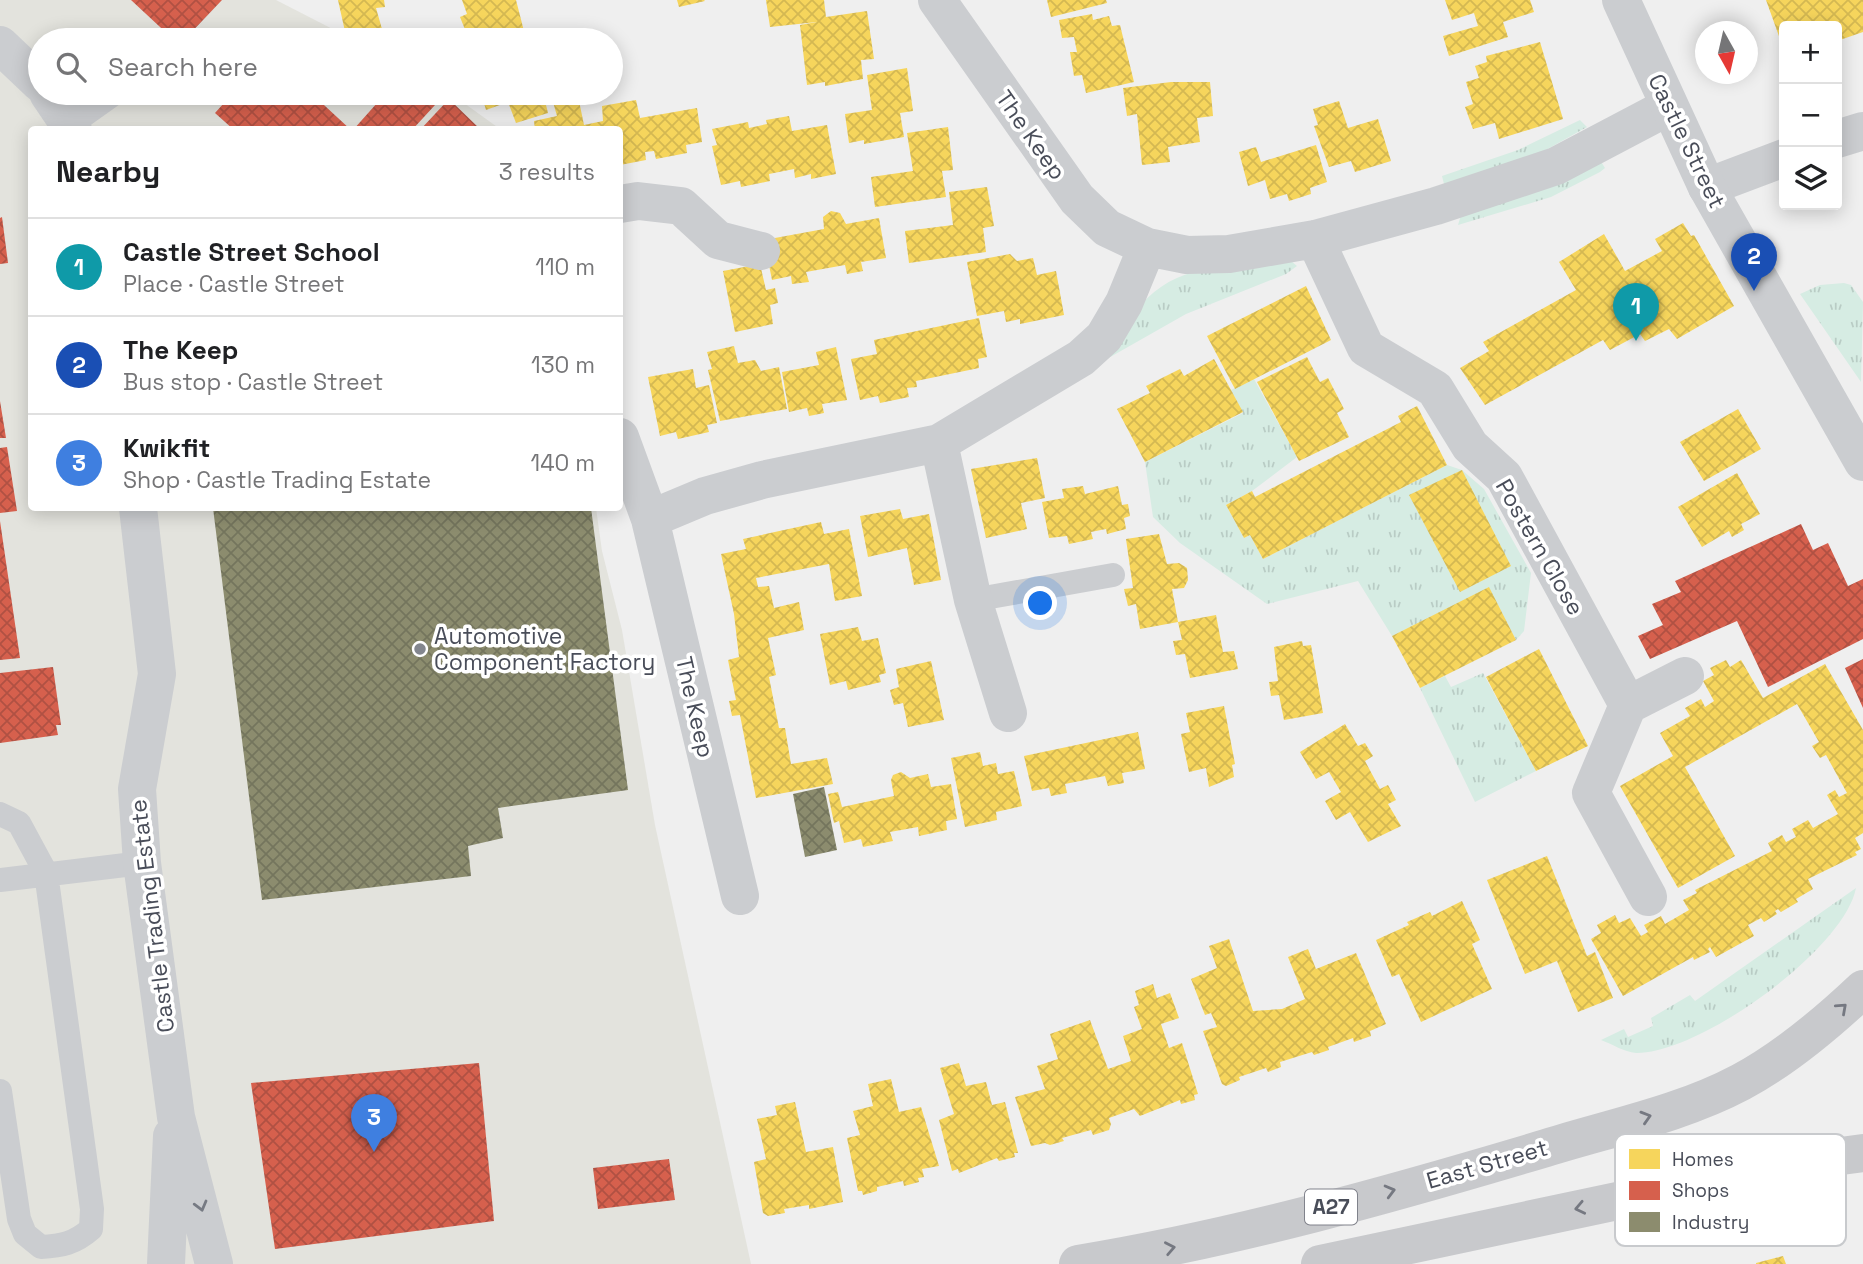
<!DOCTYPE html>
<meta charset="utf-8">
<style>
:root{--surface:#fff;--page:#f6f6f6;--text:#202124;--muted:#757577;--line:#e0e0e0;--accent:#111827}
body{margin:0;font-family:"Space Grotesk",sans-serif;background:var(--page);color:var(--text)}
.controls{position:absolute;right:21px;top:21px;display:grid;overflow:hidden;border-radius:7px;box-shadow:0 4px 18px #0003}
.controls button{width:63px;height:63px;display:grid;place-items:center;padding:0;border:0;border-bottom:2px solid var(--line);background:var(--surface);color:var(--text);font:35px sans-serif}
.compass{position:absolute;left:1695px;top:21px;width:63px;height:63px;border-radius:50%;background:var(--surface);box-shadow:0 4px 18px #0003;rotate:172deg}
.you{position:absolute;left:1041px;top:604px;width:24px;height:24px;margin:-18px;border:5px solid #fff;border-radius:50%;background:#1a73e8;box-shadow:0 0 0 10px #1a73e833}
.badge{display:grid;place-items:center;width:46px;height:46px;border-radius:50%;background:var(--accent);color:#fff;font-size:23px;font-weight:700}
.pin{position:absolute;translate:-50% -58px;filter:drop-shadow(0 2px 4px #0008)}
.pin::after{content:'';position:absolute;top:37px;width:24px;height:21px;background:inherit;clip-path:polygon(0 0,100% 0,50% 100%)}
.list{margin:0;padding:0;list-style:none}
h2{display:flex;justify-content:space-between;align-items:center;height:91px;margin:0;padding:0 28px;font-size:30px}
h2 small{font-size:23px;font-weight:400;color:var(--muted)}
.list li{display:grid;grid-template-columns:46px 1fr auto;gap:21px;align-items:center;box-sizing:border-box;height:98px;padding:0 28px;border-top:2px solid var(--line)}
.list b{display:block;font-size:26px;white-space:nowrap}
.list p{margin:0;font-size:23px;white-space:nowrap;color:var(--muted)}
.list em{font-size:23px;font-style:normal;color:var(--muted)}
.icon{flex:none;width:38px;height:38px;fill:none;stroke:currentColor;stroke-width:2;stroke-linecap:round;stroke-linejoin:round}
.map{position:relative;flex:none;width:1863px;height:1264px;overflow:hidden}
.search{position:absolute;background:var(--surface);box-shadow:0 4px 18px #0003;left:28px;top:28px;width:595px;height:77px;display:flex;align-items:center;gap:18px;box-sizing:border-box;padding:0 24px;border-radius:38px;color:var(--muted);font-size:26px}
.panel{position:absolute;background:var(--surface);box-shadow:0 4px 18px #0003;left:28px;top:126px;width:595px;height:385px;border-radius:7px}
.map>svg:first-child{display:block}
.commercial{fill:#e3e3dd}
.grass{fill:url(#grass-tufts)}
.homes{fill:url(#homes-cross-hatch)}
.shops{fill:url(#shops-cross-hatch)}
.industry{fill:url(#industry-cross-hatch)}
.lines{fill:none;stroke-linecap:round;stroke-linejoin:round}
.service{stroke:#cbcdd0;stroke-width:24}
.minor{stroke:#cbcdd0;stroke-width:38}
.tertiary{stroke:#cbcdd0;stroke-width:38}
.primary{stroke:#c8c9cc;stroke-width:38}
.oneway{stroke:#757881}
.oneway2{stroke:#767a83}
.poi-dot{fill:#83868e;stroke:#fff;stroke-width:2.5}
.labels{text-anchor:middle;stroke-width:7;stroke-linejoin:round;paint-order:stroke}
.shield{fill:#fff;stroke:#80828b;stroke-width:2}
.shield-label{font-size:21px;font-weight:bold;fill:#494d59}
.street-label{font-size:23px;fill:#494d59;stroke:#fff}
.poi-label{font-size:23px;fill:#494d59;stroke:#fff;text-anchor:start}
.key{fill:#fff;stroke:#c8cacd;stroke-width:2}
.key-label{font-size:19px;fill:#494d59}
</style>
<div class="map">
<svg width="1863" height="1264" viewBox="0 0 1863 1264">
<defs>
<pattern id="grass-tufts" width="24" height="20" patternUnits="userSpaceOnUse" patternTransform="scale(1.75)"><rect width="24" height="20" fill="#d6ece3"/><path d="M3 7l-1-3M5 7V3M7 7l1-3M15 17l-1-3M17 17v-4M19 17l1-3" fill="none" stroke="#b9ccc5"/></pattern>
<pattern id="homes-cross-hatch" width="8" height="8" patternUnits="userSpaceOnUse" patternTransform="scale(1.75)"><rect width="8" height="8" fill="#f6d55c"/><path d="M0 0l8 8M0 8l8-8" fill="none" stroke="#d4b852"/></pattern>
<pattern id="shops-cross-hatch" width="8" height="8" patternUnits="userSpaceOnUse" patternTransform="scale(1.75)"><rect width="8" height="8" fill="#d6604d"/><path d="M0 0l8 8M0 8l8-8" fill="none" stroke="#b05143"/></pattern>
<pattern id="industry-cross-hatch" width="8" height="8" patternUnits="userSpaceOnUse" patternTransform="scale(1.75)"><rect width="8" height="8" fill="#8c8c6e"/><path d="M0 0l8 8M0 8l8-8" fill="none" stroke="#74755d"/></pattern>
</defs>
<rect width="100%" height="100%" fill="#efefef"/>
<path class="commercial" d="M0 0H276L354 40H40V93H450L500 129 32 130V508H596L602 551 622 630 655 825 751 1264H0Z"/>
<path class="grass" d="M1580 120 1587 127 1535 156 1444 184 1442 176 1518 150Z
M1600 160 1605 168 1600 172 1551 197 1458 225 1461 215Z
M1291 261 1297 266 1286 274 1186 314 1105 360C1117 342 1127 322 1141 305 1179 260 1236 266 1291 261Z
M1844 283 1851 285 1863 302 1861 382 1800 294 1820 285Z
M1254 379 1297 457 1252 491 1226 505 1244 538 1250 535 1263 559 1447 465 1462 470 1484 489 1531 573 1524 631 1516 640 1489 588 1392 636 1358 581 1267 604 1180 543 1153 517 1145 462 1243 413 1231 390Z
M1483 673 1536 771 1475 802 1420 688 1445 676 1451 687Z
M1856 888C1844 950 1699 1054 1636 1053 1624 1052 1612 1044 1601 1040L1624 1029 1628 1037 1653 1026 1651 1018 1690 995 1695 1001Z"/>
<path class="homes" d="M338 0H384L385 7 376 8 382 29 346 36Z
M462 0H516L526 39 476 40 473 30 466 32 460 17 467 14Z
M677 0H704L705 1 679 7Z
M766 0H824L826 17 867 11 874 59 861 60 863 79 825 86V82L807 85 800 25 817 22 770 27Z
M1047 0H1106L1107 3 1051 17Z
M1445 0H1530L1534 12 1503 22 1508 37 1449 56 1443 36 1478 26 1474 13 1452 20Z
M1766 0H1863V32L1837 41V26H1784V50Z
M1092 14 1093 20 1109 16 1112 26 1120 25 1134 82 1086 93 1082 75 1074 76 1070 52H1077L1074 37 1062 38 1059 20Z
M1540 42 1563 119 1499 139 1495 123 1473 129 1465 107 1473 104 1466 82 1479 78 1475 66 1487 62 1486 56Z
M907 68 913 111 900 113 904 137 864 144V140L849 143 845 114 872 110 867 75Z
M1171 82H1210L1213 116 1197 118 1200 142 1168 147 1170 162 1142 165 1137 114 1127 116 1123 88Z
M481 93H543L548 113 516 123 508 102 486 110Z
M578 96 584 125 603 121 602 106 636 100 640 118 697 108 702 142 686 145 687 153 656 159 654 151 645 152 646 160 620 165V130H535L534 121 557 116 553 102Z
M1339 101 1348 128 1378 119 1391 161 1355 172 1351 161 1329 167 1314 126 1318 125 1313 109Z
M789 116 792 131 827 125 836 174 811 179V174L795 178 794 169 769 174 770 181 741 187 740 181 721 185 712 146 717 145 712 129 748 122 749 128 767 124 766 120Z
M948 127 953 170 942 171 946 197 875 207 871 177 913 171 907 133Z
M1316 145 1327 182 1310 188 1311 194 1289 201 1287 194 1270 199 1265 180 1248 186 1239 152 1256 147 1261 162Z
M987 187 994 226 983 228 986 252 909 263 905 231 953 225 949 192Z
M831 211 840 213 846 224 879 218 886 258 861 262 863 271 847 274 845 265 806 272 809 282 792 284 791 276 772 280 764 240 824 229 823 217Z
M1683 223 1691 236 1694 235 1734 306 1677 339 1669 329 1645 341 1640 334 1610 350 1603 340 1485 405 1460 368 1489 351 1483 342 1576 290 1559 262 1604 234 1625 271 1662 251 1655 239Z
M1010 254 1017 261 1033 258 1037 275 1056 271 1064 315 1020 324V319L1006 322 1004 311 977 316 967 262Z
M760 264 766 290 775 288 778 303 770 305 773 324 735 332 723 271Z
M1306 286 1331 340 1235 389 1207 336Z
M979 318 987 357 978 359 979 368 916 381 917 387 907 388 909 397 880 403 878 396 860 400 851 359 877 354 874 340Z
M734 346 738 363 755 360 761 371 779 367 787 409 720 421 708 370 712 369 707 352Z
M836 347 847 400 822 404 824 413 809 416 807 408 789 412 782 372 819 365 816 352Z
M1307 357 1320 382 1328 378 1344 409 1337 413 1349 437 1299 461 1257 382Z
M1214 359 1243 412 1145 462 1117 409 1150 393 1146 386 1180 369 1184 376Z
M693 369 696 388 709 385 717 423 707 425 709 432 678 439 676 432 660 436 648 377Z
M1417 406 1447 465 1263 559 1250 535 1244 538 1226 505 1252 491 1255 497 1401 422 1398 416Z
M1738 409 1761 449 1704 481 1680 442Z
M1037 458 1045 498 1021 503 1027 529 986 538 971 469Z
M1462 470 1511 566 1460 592 1409 495Z
M1737 473 1760 514 1741 524 1744 530 1732 537 1729 531 1702 547 1678 507Z
M1083 486 1085 494 1118 486 1122 505 1128 504 1130 516 1124 518 1126 529 1107 534 1106 529 1091 532 1093 539 1069 544 1067 536 1049 538 1042 502 1064 498 1062 489Z
M900 509 903 519 929 514 941 580 914 585 907 548 868 557 860 516Z
M821 522 824 534 849 529 862 596 835 601 829 564 756 578 758 587 769 586 774 608 799 602 804 630 768 638 776 675 769 677 779 728H785L791 764 827 758 833 784 756 798 740 715 732 716 729 701 736 700 728 660 739 657 734 614 721 554 746 549 743 539Z
M1159 534 1167 564 1179 563 1187 568 1188 580 1184 588 1172 589 1178 622 1140 629 1136 604 1128 606 1124 589 1133 588 1126 539Z
M1489 587 1516 640 1420 688 1392 636Z
M1216 615 1223 652 1234 651 1238 669 1190 678 1185 654 1176 655 1173 641 1182 640 1178 622Z
M858 627 862 641 878 638 886 673 879 675 881 682 848 690 846 681 830 685 820 634Z
M1302 641 1303 646 1311 645 1323 713 1284 720 1279 695 1271 696 1269 682 1278 681 1274 647Z
M1539 649 1588 746 1536 771 1486 677Z
M1726 660 1730 667 1741 660 1763 698 1825 664 1863 730V833L1855 838 1861 849 1855 852 1857 855 1808 879 1813 889 1796 899 1798 902 1781 912 1778 909 1775 911 1777 914 1764 922 1761 918 1748 925 1754 936 1716 957 1710 947 1708 949 1710 952 1694 960 1693 957 1623 996 1591 939 1601 933 1597 925 1615 915 1619 923 1630 918 1641 936 1648 932 1644 925 1661 916 1665 924 1689 910 1683 900 1697 893 1695 890 1772 851 1768 843 1782 835 1786 842 1796 837 1792 829 1808 820 1813 828 1838 814 1827 795 1835 790 1839 797 1847 793 1826 755 1820 758 1812 746 1819 742 1797 704 1685 767 1735 856 1678 888 1620 786 1673 756 1660 733 1690 716 1685 708 1701 699 1705 707 1714 701 1703 681 1714 675 1710 668Z
M931 661 944 720 908 727 903 703 894 705 890 690 899 687 896 669Z
M1224 706 1235 764 1232 765 1234 777 1209 787 1206 768 1189 772 1181 734 1190 732 1186 713Z
M1345 724 1358 746 1365 743 1373 756 1365 761 1380 789 1388 785 1396 800 1388 804 1401 826 1368 842 1350 812 1336 820 1325 801 1341 792 1329 772 1316 779 1300 752Z
M1138 732 1145 769 1122 773 1124 783 1108 786 1105 776 1065 784 1067 793 1051 796 1049 788 1032 791 1024 756Z
M980 752 983 766 996 763 998 774 1014 771 1022 806 996 812 997 820 965 827 951 758Z
M901 772 910 778 928 774 931 787 951 784 957 819 946 821 947 830 919 836 918 827 890 832 893 841 863 847 861 839 844 843 839 821 834 823 828 794 838 792 842 807 894 796 891 780 893 775Z
M1547 856 1587 956 1595 952 1613 998 1578 1012 1557 961 1525 974 1487 880Z
M1462 901 1480 940 1472 944 1492 989 1421 1022 1399 974 1392 977 1376 940 1409 925 1407 922 1430 912 1432 916Z
M1229 939 1253 1011 1282 1009 1305 999 1288 957 1308 949 1316 969 1356 953 1386 1024 1370 1031 1371 1036 1354 1042 1353 1038 1328 1047 1329 1050 1314 1055 1312 1052 1280 1062 1281 1067 1268 1072 1266 1068 1239 1077 1240 1080 1226 1086 1222 1084 1203 1031 1217 1027 1211 1013 1205 1015 1191 979 1217 968 1209 946Z
M1153 984 1157 998 1170 993 1179 1018 1161 1024 1169 1048 1182 1043 1198 1094 1194 1095 1195 1100 1181 1104 1180 1100 1140 1116 1134 1109 1109 1118 1111 1124 1109 1130 1093 1135 1091 1130 1062 1138 1064 1141 1050 1145 1045 1143 1031 1146 1015 1097 1045 1089 1037 1066 1058 1059 1050 1034 1090 1020 1108 1069 1131 1061 1123 1036 1142 1029 1134 1007 1139 1005 1135 991Z
M959 1063 966 1086 986 1082 992 1105 1005 1102 1018 1153H1014L1015 1157 999 1161 997 1158 959 1173 958 1169 952 1171 939 1120 954 1114 940 1068Z
M891 1079 899 1112 921 1107 939 1166 922 1169 924 1177 918 1178 919 1182 904 1186 903 1181 877 1187V1191L863 1195 862 1191H858L847 1138 860 1135 853 1111 873 1106 868 1084Z
M795 1102 806 1152 833 1147 843 1202 809 1209V1205L784 1209 785 1213 768 1216 763 1213 754 1162 766 1159 757 1119 777 1115 775 1106Z
M1783 1256 1786 1264H1756V1263Z"/>
<path class="shops" d="M131 0H222L184 40H174Z
M233 93H311L351 130H234L215 113Z
M386 93H414L435 105 412 130H353Z
M449 99 481 130H420Z
M2 217 8 263 0 264V218Z
M0 401 6 438H0Z
M7 447 17 511 0 513V448Z
M0 521 20 658 0 660Z
M1801 524 1813 550 1828 543 1848 586 1863 579V639L1768 687 1737 621 1650 659 1638 636 1663 625 1652 604 1681 592 1675 581Z
M1863 659V708L1845 668Z
M53 667 61 725H56L58 735 0 743V673Z
M479 1063 494 1221 275 1249 251 1083Z
M669 1159 675 1200 598 1209 593 1168Z"/>
<path class="industry" d="M213 508H591L628 790 498 808 503 838 468 846 471 876 262 900Z
M824 787 837 850 805 857 793 794Z"/>
<g class="lines">
<path class="service" d="M70 125 115 93
M973 600 1113 575
M0 814 19 823 46 873 92 1209 91 1229C75 1243 62 1246 41 1247L25 1234 19 1219 0 1091
M0 880 142 863"/>
<path class="minor" d="M937 0 1077 199 1107 228 1147 247 1187 255 1229 254 1315 239 1436 206 1556 166 1668 107
M0 45 40 83
M48 93 73 130
M1837 139 1863 131
M1707 187 1784 158
M620 204 638 201 681 206 718 240 761 251
M1315 239 1366 348 1435 389 1470 446 1504 477 1628 705
M620 437 650 519
M939 443 973 600 1008 713
M138 508 157 674 137 789 142 863 176 1117 214 1264
M740 896 650 519 705 496 762 480 939 443 1081 358 1104 337 1124 303 1147 247
M1648 897 1591 793 1628 705 1685 676
M166 1264 172 1136"/>
<path class="tertiary" d="M1621 0 1707 187 1863 462"/>
<path class="primary" d="M1078 1264C1236 1238 1392 1194 1546 1148 1610 1128 1681 1114 1741 1082 1786 1058 1827 1023 1863 989
M1320 1264 1811 1160 1863 1153"/>
</g>
<defs><path id="oneway-chevron" d="M-2-3.5L2.5 0L-2 3.5" fill="none" stroke-width="1.6" stroke-linecap="round" stroke-linejoin="round" transform="scale(1.75)"/></defs>
<g class="oneway">
<use href="#oneway-chevron" transform="translate(1842 1008) rotate(-42)"/>
<use href="#oneway-chevron" transform="translate(1646 1117) rotate(-17)"/>
<use href="#oneway-chevron" transform="translate(1390 1191) rotate(-15)"/>
<use href="#oneway-chevron" transform="translate(1580 1208) rotate(168)"/>
<use href="#oneway-chevron" transform="translate(1170 1248) rotate(-11)"/>
</g>
<use class="oneway2" href="#oneway-chevron" transform="translate(201 1206) rotate(75)"/>
<circle class="poi-dot" cx="420" cy="649" r="7"/>
<g class="labels">
<rect class="shield" x="1305" y="1189.5" width="52" height="35" rx="5"/>
<g class="shield-label">
<text x="1331" y="1214">A27</text>
</g>
<g class="street-label">
<text transform="translate(1031 135) rotate(55)" y="8">The Keep</text>
<text transform="translate(1687 141) rotate(64)" y="8">Castle Street</text>
<text transform="translate(1540 547) rotate(60)" y="8">Postern Close</text>
<text transform="translate(695 707) rotate(77)" y="8">The Keep</text>
<text transform="translate(152 916) rotate(-97)" y="8">Castle Trading Estate</text>
<text transform="translate(1487 1164) rotate(-16)" y="8">East Street</text>
</g>
<g class="poi-label">
<text x="434" y="644">Automotive<tspan x="434" dy="26">Component Factory</tspan></text>
</g>
</g>
<rect x="1615" y="1134" width="231" height="112" rx="10" class="key"/>
<rect x="1629" y="1149" width="31" height="20" fill="#f6d55c"/>
<rect x="1629" y="1181" width="31" height="19" fill="#d6604d"/>
<rect x="1629" y="1212" width="31" height="20" fill="#8c8c6e"/>
<g class="key-label">
<text x="1672" y="1166">Homes</text>
<text x="1672" y="1197">Shops</text>
<text x="1672" y="1229">Industry</text>
</g>
</svg>
<div class="controls">
<button>+</button>
<button>−</button>
<button><svg class="icon" aria-label="layers" viewBox="0 0 24 24"><path d="M12 4l9 5-9 5-9-5zM3 14l9 5 9-5"/></svg></button>
</div>
<svg class="compass" viewBox="-18 -18 36 36"><path d="M0-13l5 13h-10z" fill="#e53935"/><path d="M0 13l5-13h-10z" fill="#757577"/></svg>
<div class="you"></div>
<div class="pin badge" style="left:1636px;top:341px;background:#0f9aa8">1</div>
<div class="pin badge" style="left:1754px;top:291px;background:#1a4fb4">2</div>
<div class="pin badge" style="left:374px;top:1152px;background:#3f7fe0">3</div>
<div class="search"><svg class="icon" aria-label="search" viewBox="0 0 24 24"><circle cx="10" cy="10" r="6"/><path d="M15 15l6 6"/></svg>Search here</div>
<section class="panel">
<h2>Nearby<small>3 results</small></h2>
<ul class="list">
<li><span class="badge" style="background:#0f9aa8">1</span><div><b>Castle Street School</b><p>Place · Castle Street</p></div><em>110 m</em></li>
<li><span class="badge" style="background:#1a4fb4">2</span><div><b>The Keep</b><p>Bus stop · Castle Street</p></div><em>130 m</em></li>
<li><span class="badge" style="background:#3f7fe0">3</span><div><b>Kwikfit</b><p>Shop · Castle Trading Estate</p></div><em>140 m</em></li>
</ul>
</section>
</div>
